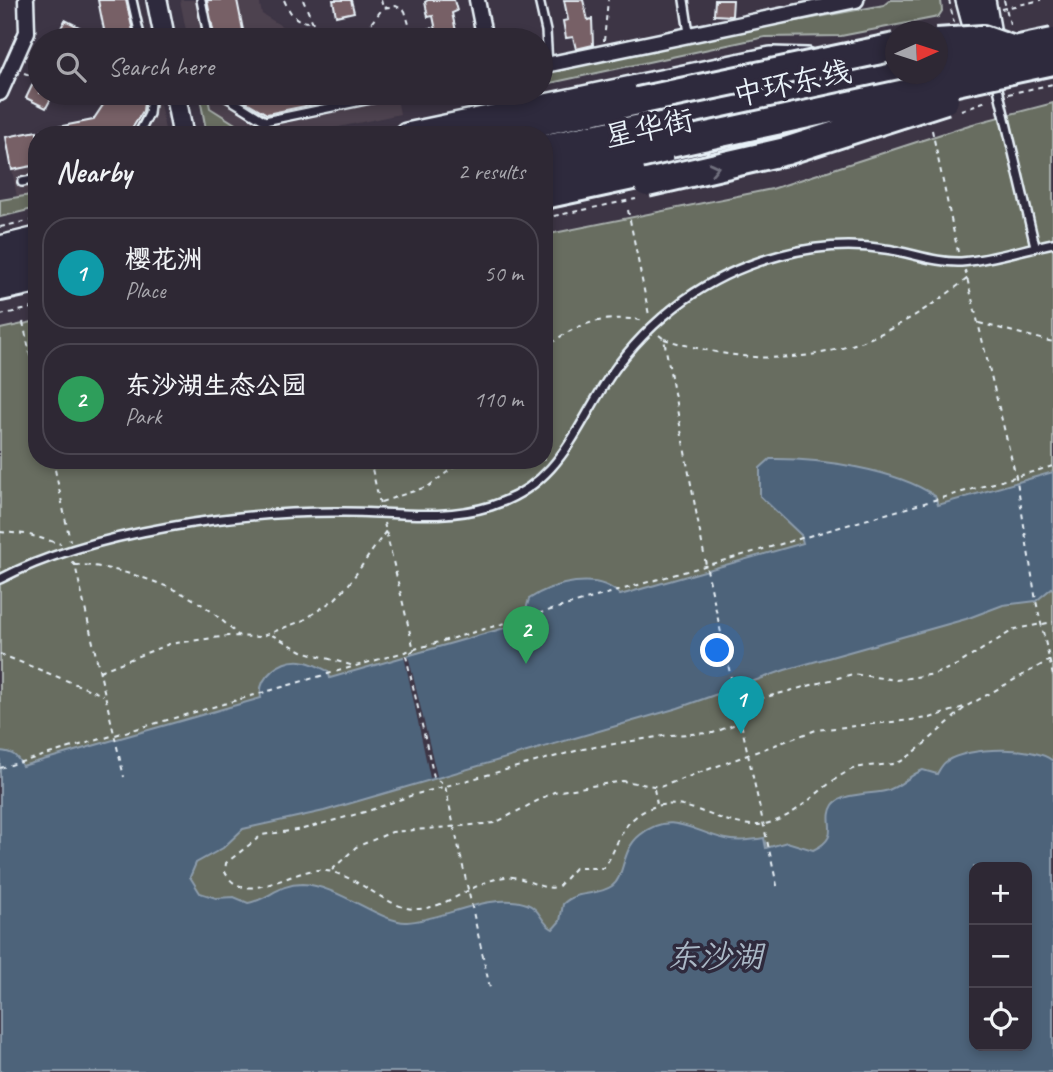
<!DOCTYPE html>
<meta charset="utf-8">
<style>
:root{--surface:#2e2834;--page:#36303c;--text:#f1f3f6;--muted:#a7a6ac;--line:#49444f;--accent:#bca0f2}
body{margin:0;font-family:Caveat,"LXGW WenKai TC",sans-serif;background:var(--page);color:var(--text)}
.controls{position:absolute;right:21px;bottom:21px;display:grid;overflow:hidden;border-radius:14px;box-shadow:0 4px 10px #0003}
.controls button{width:63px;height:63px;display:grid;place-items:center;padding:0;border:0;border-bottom:2px solid var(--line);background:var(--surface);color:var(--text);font:35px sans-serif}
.compass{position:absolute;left:885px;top:21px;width:63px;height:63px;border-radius:50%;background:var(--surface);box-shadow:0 4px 10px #0003;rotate:87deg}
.you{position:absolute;left:718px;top:651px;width:24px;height:24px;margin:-18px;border:5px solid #fff;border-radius:50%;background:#1a73e8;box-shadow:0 0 0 10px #1a73e833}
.badge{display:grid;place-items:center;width:46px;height:46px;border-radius:50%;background:var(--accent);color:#fff;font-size:23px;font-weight:700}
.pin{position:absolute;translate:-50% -58px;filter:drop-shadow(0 2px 4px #0008)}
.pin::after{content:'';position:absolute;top:37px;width:24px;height:21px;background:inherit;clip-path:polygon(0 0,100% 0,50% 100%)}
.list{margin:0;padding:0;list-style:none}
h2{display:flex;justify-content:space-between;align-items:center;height:91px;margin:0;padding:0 28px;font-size:30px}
h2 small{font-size:23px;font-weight:400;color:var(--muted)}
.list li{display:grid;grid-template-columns:46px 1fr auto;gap:21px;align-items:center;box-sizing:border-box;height:112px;margin:0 14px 14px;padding:0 14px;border:2px solid var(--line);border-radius:28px}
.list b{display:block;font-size:26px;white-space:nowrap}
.list p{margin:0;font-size:23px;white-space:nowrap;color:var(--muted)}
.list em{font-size:23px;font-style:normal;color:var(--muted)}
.icon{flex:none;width:38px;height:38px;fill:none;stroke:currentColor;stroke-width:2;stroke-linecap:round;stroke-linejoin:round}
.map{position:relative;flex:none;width:1053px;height:1072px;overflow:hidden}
.search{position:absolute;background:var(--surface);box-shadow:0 4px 10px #0003;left:28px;top:28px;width:525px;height:77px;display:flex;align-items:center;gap:18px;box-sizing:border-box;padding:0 24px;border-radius:38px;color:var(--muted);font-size:26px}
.panel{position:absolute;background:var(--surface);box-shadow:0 4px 10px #0003;left:28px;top:126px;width:525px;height:343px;border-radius:28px}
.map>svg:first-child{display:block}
.built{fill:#4e424f}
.green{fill:#676d60;stroke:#a8afac;stroke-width:2;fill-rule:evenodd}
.water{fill:#4e637a;stroke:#8c9cac;stroke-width:2;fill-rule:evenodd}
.pier{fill:#3d3545}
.building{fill:#776066;stroke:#e8f1f8;stroke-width:2}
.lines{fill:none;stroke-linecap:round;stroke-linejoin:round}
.lane-casing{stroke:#e8f1f8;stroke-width:12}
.street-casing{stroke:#e8f1f8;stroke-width:19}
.secondary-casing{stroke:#e8f1f8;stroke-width:24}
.primary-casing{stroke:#e8f1f8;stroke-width:28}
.highway-casing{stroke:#e8f1f8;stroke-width:32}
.path{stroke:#e8f1f8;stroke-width:2;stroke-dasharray:5 5;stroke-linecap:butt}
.lane{stroke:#2f2a3d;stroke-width:7}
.street{stroke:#2f2a3d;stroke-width:14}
.secondary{stroke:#2f2a3d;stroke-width:19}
.primary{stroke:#2f2a3d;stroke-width:23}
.highway{stroke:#2f2a3d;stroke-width:26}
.highway-bridge-casing{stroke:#e8f1f8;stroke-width:32;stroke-linecap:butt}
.highway-bridge{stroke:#2f2a3d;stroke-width:26}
.oneway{stroke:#70707e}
.labels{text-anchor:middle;stroke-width:7;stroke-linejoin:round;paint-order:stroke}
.street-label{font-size:30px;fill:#e8f1f8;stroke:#2f2a3d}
.water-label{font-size:32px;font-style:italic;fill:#aab8c6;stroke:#2f2a3d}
</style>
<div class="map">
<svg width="1053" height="1072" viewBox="0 0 1053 1072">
<rect width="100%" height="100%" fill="#3d3545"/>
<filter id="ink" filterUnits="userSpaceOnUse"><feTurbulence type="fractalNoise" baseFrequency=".0143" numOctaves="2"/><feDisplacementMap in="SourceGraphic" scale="14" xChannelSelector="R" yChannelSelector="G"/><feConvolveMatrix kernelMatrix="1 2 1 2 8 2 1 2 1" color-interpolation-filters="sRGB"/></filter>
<g filter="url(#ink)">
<path class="built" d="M180 0H259L262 14 304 40H188Z
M111 93H158L166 135H37V194L17 197 6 137 93 120Z
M199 93H396L400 114 301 135H207Z"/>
<path class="green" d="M890 0H941L942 11 938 17 841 36 765 37 541 85V74L670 44 884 5Z
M199 93H207L210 108 240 127 239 135H207Z
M1053 103V1072H0V329L37 321V460H544V235L772 189 969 125ZM974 867H1027V1046H974Z
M37 194V208L0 217V200Z"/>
<path class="water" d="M770 459C817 458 896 469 935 496L938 505 1053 472V587L1036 601 1003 605 966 619 785 670 678 708 324 811 243 829 223 848 196 863 190 877 200 893 216 898 234 897 248 903C268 900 278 884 302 884 338 885 381 923 407 922 443 920 491 891 527 904 541 909 541 924 553 929L560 921 563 904C578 889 596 897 612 886 625 877 621 850 640 835 671 809 695 833 726 839 738 842 751 840 764 838L766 848 787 842 813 850C843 836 822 822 833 805 841 793 872 794 885 791 900 788 909 775 923 770L937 774C940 769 942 764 947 761 967 747 1035 745 1053 761V1072H0V751C12 752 17 755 22 766L261 698C257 677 281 659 301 661 311 662 319 667 328 671L330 678 522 623 529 599C553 583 598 571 620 595L803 543 801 535 760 496V468ZM974 867H1027V1046H974Z"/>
<path class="pier" d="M408 655 437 776 430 778 404 656Z"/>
<path class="building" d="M98 0H126L135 40H106Z
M207 0H237L245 40H215Z
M333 0H351L354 12 336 16Z
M428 0H454L457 11 452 13 458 40H438L433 16 428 17 425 2Z
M564 0H583L588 20 592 19 593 45 576 49 573 37 566 38 563 21 568 20Z
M715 0H733L732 16 714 15Z
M65 20 85 30 80 40H55Z
M40 69V93H54L46 108 26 98Z
M111 93H145L143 111 128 135H42V130L93 120Z
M231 93H353V96L267 114Z
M37 131V165L12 170 6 137Z"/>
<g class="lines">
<g class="lane-casing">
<path id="lane" d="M132 0 141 40
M201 0 209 40
M539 0 546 31 548 65
M684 0 689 33
M996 80 1035 246
M220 93 265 121 400 93
M138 135 149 114 151 93
M22 182 37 179
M0 579C92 531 241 511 344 512 393 512 443 521 491 506 560 484 574 430 610 376 630 347 657 320 684 300 740 260 817 238 885 249 910 252 935 263 961 262 991 260 1023 249 1053 243"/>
</g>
<g class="street-casing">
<path id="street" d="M477 0 485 40
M541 66 856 0
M0 93 27 32 26 0"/>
</g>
<g class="secondary-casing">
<path id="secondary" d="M157 0 165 40
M966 0 980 52
M985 0 994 51
M175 93 183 135"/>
</g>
<g class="primary-casing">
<path id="primary" d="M407 135 771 59 807 60
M0 248 37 239"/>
</g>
<g class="highway-casing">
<path id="highway" d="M479 135 638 101
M544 148 903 74
M544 171 670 144
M544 195 660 170 693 151
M0 263 37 255
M0 287 37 279"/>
</g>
<path class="path" d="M284 0C291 15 295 22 312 22
M303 0 314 25 331 35 369 26 383 8
M381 0 383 8 396 6 405 11 411 31 435 28
M949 0 954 23
M1004 0 1011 28
M1001 9 1041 0
M915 32 921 30
M41 37 50 40
M604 41 608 0
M24 73 36 77
M1008 94 1053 84
M434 99 467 93
M961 110 989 100
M932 130 958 252
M366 135 390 130
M628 210 649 315
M544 218 636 199
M0 227 37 219
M965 270 1017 481 1036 601 1053 676
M0 315 37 307
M23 322 37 386
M979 323 1053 342
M659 335 664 339 706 565 778 890
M664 339C787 377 868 357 968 278
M544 350C572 323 607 314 645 321
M53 460 70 541
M370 460 380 504
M381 502 429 486 463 460
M384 523 414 650 406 656 434 777 445 786 490 988
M0 532 26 534 61 544
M72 562 75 565 124 777
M75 565C109 564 173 585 201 604 215 613 227 625 239 636
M272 635 302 651 354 666
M0 654 103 695
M100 671 169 644 228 636 260 637 304 620 335 599 349 584 386 531
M740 704 853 674 896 680 935 674 957 665 1015 629 1053 622
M743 721 713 733 669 735 583 749 413 795 368 811 303 829 262 835 226 863 225 872C243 908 291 870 318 870 356 871 385 909 416 909 448 909 475 880 506 877 525 875 539 891 558 887L575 868H603C616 853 617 833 633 819 677 780 718 833 765 824 798 817 817 789 845 773 860 763 880 767 897 763 912 758 952 718 967 706
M0 768 1053 466
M654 789 657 804
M332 870 356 847 392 832 495 823 554 792 623 781 660 787 816 730 930 718 967 706 1050 660"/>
<use href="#lane" class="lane"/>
<use href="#street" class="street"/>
<use href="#secondary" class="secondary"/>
<use href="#primary" class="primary"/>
<use href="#highway" class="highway"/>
<g class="highway-bridge-casing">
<path id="highway-bridge" d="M937 42 983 39 1014 50
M937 66 1053 42
M638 101 895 47
M670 144 1053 61
M647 183 786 151 945 100"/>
</g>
<use href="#highway-bridge" class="highway-bridge"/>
</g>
<defs><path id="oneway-chevron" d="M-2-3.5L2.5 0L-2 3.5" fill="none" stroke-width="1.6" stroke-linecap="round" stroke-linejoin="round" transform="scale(1.75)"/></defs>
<use class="oneway" href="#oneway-chevron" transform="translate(714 168) rotate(-12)"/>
</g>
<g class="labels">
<g class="street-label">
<text transform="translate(792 83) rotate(-12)" y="10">中环东线</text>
<text transform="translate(649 128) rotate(-12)" y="10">星华街</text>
</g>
<g class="water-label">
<text x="715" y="967">东沙湖</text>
</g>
</g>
</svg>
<div class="controls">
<button>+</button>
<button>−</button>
<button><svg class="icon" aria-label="locate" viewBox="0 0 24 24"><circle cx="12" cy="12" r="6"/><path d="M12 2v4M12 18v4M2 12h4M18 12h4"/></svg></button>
</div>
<svg class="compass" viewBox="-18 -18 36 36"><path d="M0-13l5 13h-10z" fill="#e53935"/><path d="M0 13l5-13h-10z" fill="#a7a6ac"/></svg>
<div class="you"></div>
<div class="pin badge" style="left:741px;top:734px;background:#0f9aa8">1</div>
<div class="pin badge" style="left:526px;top:664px;background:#2e9e5b">2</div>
<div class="search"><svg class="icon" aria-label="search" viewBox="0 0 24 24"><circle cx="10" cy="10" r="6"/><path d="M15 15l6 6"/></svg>Search here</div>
<section class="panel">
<h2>Nearby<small>2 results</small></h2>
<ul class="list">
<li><span class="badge" style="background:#0f9aa8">1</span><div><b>樱花洲</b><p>Place</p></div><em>50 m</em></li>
<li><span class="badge" style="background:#2e9e5b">2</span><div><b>东沙湖生态公园</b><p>Park</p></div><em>110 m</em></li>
</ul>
</section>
</div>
